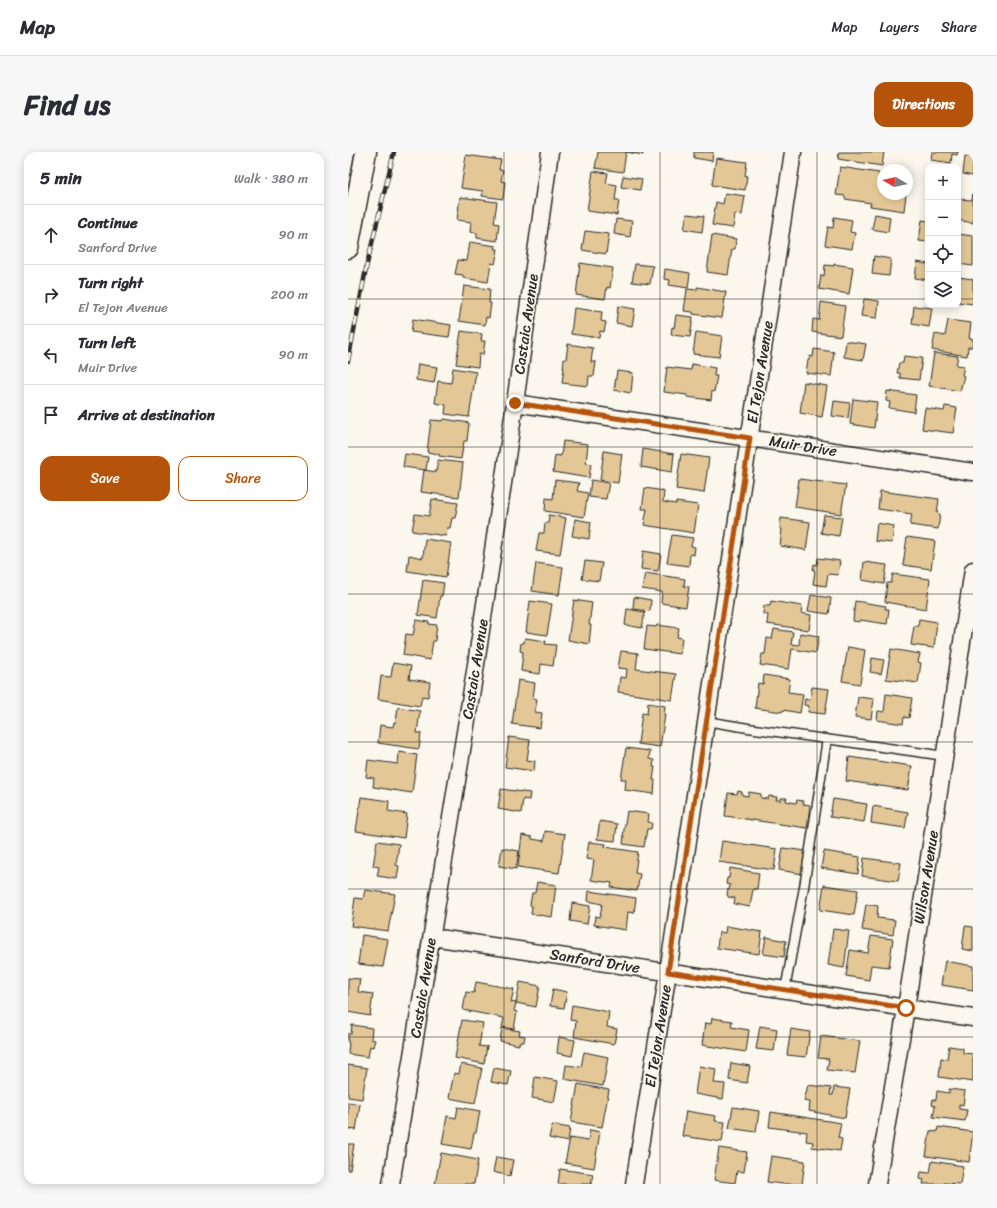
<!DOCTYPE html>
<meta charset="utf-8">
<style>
:root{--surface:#fff;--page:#f7f7f7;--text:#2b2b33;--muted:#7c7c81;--line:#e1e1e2;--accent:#b45309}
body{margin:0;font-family:Sriracha,sans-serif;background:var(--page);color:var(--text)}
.controls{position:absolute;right:12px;top:12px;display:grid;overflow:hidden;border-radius:8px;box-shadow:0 2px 10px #0003}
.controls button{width:36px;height:36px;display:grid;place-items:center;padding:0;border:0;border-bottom:1px solid var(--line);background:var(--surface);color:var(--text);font:20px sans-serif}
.compass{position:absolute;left:529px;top:12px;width:36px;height:36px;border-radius:50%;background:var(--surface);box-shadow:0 2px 10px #0003;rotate:279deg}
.stop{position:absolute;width:12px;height:12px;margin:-9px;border:3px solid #b45309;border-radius:50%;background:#fff}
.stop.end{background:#b45309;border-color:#fff;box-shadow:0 1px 4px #0008}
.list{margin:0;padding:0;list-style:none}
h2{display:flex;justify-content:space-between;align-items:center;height:52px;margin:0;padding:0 16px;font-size:17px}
h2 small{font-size:13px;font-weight:400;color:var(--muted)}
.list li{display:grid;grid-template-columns:26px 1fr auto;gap:12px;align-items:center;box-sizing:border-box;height:60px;padding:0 16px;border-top:1px solid var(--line)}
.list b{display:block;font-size:15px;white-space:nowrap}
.list p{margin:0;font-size:13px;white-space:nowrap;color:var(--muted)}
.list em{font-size:13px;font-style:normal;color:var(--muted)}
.actions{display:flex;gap:8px;padding:12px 16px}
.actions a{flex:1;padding:9px 0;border:1px solid var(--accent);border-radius:12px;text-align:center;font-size:14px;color:var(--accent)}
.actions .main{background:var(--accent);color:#fff}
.icon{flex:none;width:22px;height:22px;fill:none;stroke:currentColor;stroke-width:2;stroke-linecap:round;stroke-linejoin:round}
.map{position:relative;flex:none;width:625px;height:1032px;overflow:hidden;border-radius:12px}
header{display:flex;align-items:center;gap:24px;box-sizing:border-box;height:56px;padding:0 20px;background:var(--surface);border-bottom:1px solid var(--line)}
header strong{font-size:19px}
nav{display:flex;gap:22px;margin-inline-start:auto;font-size:14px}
.intro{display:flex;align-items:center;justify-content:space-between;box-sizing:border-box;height:96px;padding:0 24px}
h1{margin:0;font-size:28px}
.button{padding:10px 18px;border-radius:12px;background:var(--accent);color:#fff;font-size:14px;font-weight:700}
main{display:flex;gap:24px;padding:0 24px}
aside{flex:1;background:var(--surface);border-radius:12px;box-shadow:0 2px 10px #0003}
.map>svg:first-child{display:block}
.building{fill:#e3c797;stroke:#2b2b2b}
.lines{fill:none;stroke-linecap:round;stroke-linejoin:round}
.service-casing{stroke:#2b2b2b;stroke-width:11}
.minor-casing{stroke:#2b2b2b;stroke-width:19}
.tertiary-casing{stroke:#2b2b2b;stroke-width:23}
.service{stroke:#fbf7ec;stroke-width:8}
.minor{stroke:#fbf7ec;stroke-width:16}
.tertiary{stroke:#fbf7ec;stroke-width:20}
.rail-casing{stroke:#2b2b2b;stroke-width:4.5}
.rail{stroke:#fbf7ec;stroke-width:3;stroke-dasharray:9;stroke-linecap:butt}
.route{stroke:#b45309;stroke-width:5}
.grid{fill:none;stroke:#2b2b2b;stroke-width:1;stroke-opacity:0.55}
.labels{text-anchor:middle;stroke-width:3;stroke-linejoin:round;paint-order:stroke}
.street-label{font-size:15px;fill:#2b2b2b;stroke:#fbf7ec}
</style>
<header>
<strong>Map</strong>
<nav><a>Map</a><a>Layers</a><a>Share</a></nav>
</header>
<div class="intro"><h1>Find us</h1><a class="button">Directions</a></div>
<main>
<aside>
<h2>5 min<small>Walk · 380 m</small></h2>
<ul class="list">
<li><svg class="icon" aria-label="ahead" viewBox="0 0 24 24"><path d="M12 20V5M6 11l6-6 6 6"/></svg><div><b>Continue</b><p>Sanford Drive</p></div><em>90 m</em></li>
<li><svg class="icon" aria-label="right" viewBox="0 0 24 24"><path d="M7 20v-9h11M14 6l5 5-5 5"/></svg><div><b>Turn right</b><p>El Tejon Avenue</p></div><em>200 m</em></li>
<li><svg class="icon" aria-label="left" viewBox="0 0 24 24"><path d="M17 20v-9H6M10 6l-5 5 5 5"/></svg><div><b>Turn left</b><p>Muir Drive</p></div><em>90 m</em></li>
<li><svg class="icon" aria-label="arrive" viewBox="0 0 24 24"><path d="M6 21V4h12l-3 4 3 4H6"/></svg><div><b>Arrive at destination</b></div></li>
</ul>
<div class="actions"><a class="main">Save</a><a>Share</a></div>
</aside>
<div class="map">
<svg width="625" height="1032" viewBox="0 0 625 1032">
<rect width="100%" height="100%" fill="#fbf7ec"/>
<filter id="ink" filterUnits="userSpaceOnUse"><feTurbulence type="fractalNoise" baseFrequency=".025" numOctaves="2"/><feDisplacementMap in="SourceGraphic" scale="8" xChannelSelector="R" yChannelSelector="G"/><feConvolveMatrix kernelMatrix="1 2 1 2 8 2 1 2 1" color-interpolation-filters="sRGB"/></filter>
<g filter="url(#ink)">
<path class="building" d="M250 0H295V3L278 0 275 20 247 16Z
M346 0H365L364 9 346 6Z
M491 0H536L534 14 490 7Z
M584 0H610L609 3 604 2 603 11 583 8Z
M118 3 153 8 151 18H155L153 29 157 30 155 47 134 44 135 39 113 36Z
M617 4 625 5V24L615 22Z
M368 6 399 10 397 24H399L397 38 364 33Z
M492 15 531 21V24L535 25V42H558L556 59 522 54 523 51 497 47V44L488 43Z
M245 19 260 21 258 31 269 33 267 48H271L269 63 239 59Z
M275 24 294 27 292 38 273 35Z
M377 41 397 44 394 63 387 62 385 76 364 73 368 50 375 52Z
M625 41V71L610 68V47L624 48Z
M112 45 149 50 146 71 151 72 149 89 129 86V81L122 80 123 70 109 68Z
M339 62 356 64 354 80 336 77Z
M527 62 542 65 540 80 524 77Z
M486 65 504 68 502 80 507 81 504 97 477 93 480 75 485 76Z
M268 67 284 69 282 85 266 82Z
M574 68 580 69V90L571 89Z
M237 79 261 82 258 102 234 98Z
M610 82 625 84V114L610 112Z
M364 83 388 87 387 97H384L380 123 359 120Z
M122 90 148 94 147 97H150L147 112 143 111 140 130 115 126V123L107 122 110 108 119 109Z
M526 104 543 107 541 124 524 122Z
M569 110 580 112V128L567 126Z
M232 111 265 116 262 136 259 135 257 147 228 143Z
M287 112 305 114 302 132 284 130Z
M486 112 505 115 501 142 471 137 473 123 476 124 477 113 486 114Z
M317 117 342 121 340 136 321 133 322 128 316 127Z
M610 125 625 127V152L610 150Z
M116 134 142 137 141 151H143L141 166 138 165 137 173 111 169Z
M349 135 378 140 374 166 345 162V160L336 159 339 137 349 138Z
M516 147 531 149 529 166 513 164Z
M473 150 497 154 493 184 464 180 465 167 471 168Z
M270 154 287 157 284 174 268 171Z
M566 154 584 156 581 175 564 172Z
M226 156 254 160 253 169 258 170 256 180 252 179 251 186 223 182Z
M328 163 345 165 342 185 323 183 324 175 326 176Z
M65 167 103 173 101 185 63 180Z
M600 168 623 171 621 186 625 187 624 195H620L619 204 584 198 587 182 597 184Z
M113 179 134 182 133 189H137L135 203 131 202 130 215 108 212Z
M348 180 374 184 371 205 345 202Z
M498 189 518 192 515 208 496 205Z
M220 192 245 196 243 210H248L246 224H241L240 234 214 231 216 216H215L216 207H218Z
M466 197 486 200 483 224 458 221 460 208H461L462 204 465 205Z
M586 201 610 204 608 213 616 214 614 223 616 224 612 239 581 234Z
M556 204 574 206 571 228 552 226V221H549L551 211H555Z
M70 212 89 215 86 231 68 228Z
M344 212 367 216 366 224H369L366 240 364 239 363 248 339 245V243L316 240 319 215 343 218Z
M105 216 128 220 121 265 97 262 98 253 87 251 90 229 103 231Z
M269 219 285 221 283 241 266 238Z
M456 230 479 234 474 265 452 261Z
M539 239 568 243 566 260 541 256 542 250 538 249Z
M505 247 529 250 526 276 502 272Z
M486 249 502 251 500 266 484 264Z
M597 254 609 256 605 281 574 277 577 256 596 259Z
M96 267 121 271 119 289H116L113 307 91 304V302L79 300 83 268 95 269Z
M215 289 240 292 238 311 243 312 241 326 205 320 207 303 213 304Z
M295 297 326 302 324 320 293 315Z
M256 299 274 302 270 331 252 328Z
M57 302 80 305 78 318 55 315Z
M333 302 361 306 356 341 328 337Z
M90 308 115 311 111 345 73 340 76 318 88 320Z
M451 327 498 333 493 362 447 355Z
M207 328 231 331 229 339 240 341 236 365 197 359 198 346 205 347Z
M243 328 261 331 258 347 241 345Z
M297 336 316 339 315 350 328 352V350L350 353 346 381 296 373 299 357H294Z
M532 339 591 347 589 361 592 362 590 377 562 373 564 362 530 357Z
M84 347 110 351 107 366H104L102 376H99L98 384 64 379 67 362 81 364Z
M201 363 218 366 212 402 188 399 191 381H196L197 371H200Z
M476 363 494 365 491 384 473 381Z
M433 366 462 370 458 398 432 394 434 377H432Z
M227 367 243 370 241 387 224 384Z
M529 371 546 374 544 391 527 389Z
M324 383 345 386 343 394 347 395 346 403 342 402 341 414 319 411Z
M559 385 587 389 583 417 555 413Z
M77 387 103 391 98 425 59 419 61 403 75 406Z
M295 399 313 402 310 419 293 417Z
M470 406 492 409 490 423 480 422 478 434 465 432 467 419 465 418 466 412 469 413Z
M237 409 254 411 251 429 234 427Z
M516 410 539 413 536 432 514 428Z
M188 411 215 415 211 443 184 439Z
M297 421 337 427 336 434 341 435 338 455 313 451 314 440 294 437Z
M545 422 582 427 578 457 537 450 539 431H543Z
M75 428 96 431 94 444H92L89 466 70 463Z
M463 443 483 446 481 462 460 459Z
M286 445 303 448 302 459 285 457Z
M226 448 244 451 241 473H243L241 492 220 488Z
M182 449 204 452 199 483 178 480Z
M423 449 454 454 453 461 463 463 461 478 419 472 420 463 415 462 416 454H422Z
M507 449 538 454 537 457H541L539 472 512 468V470L505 469Z
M279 457 297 460 294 476 277 473Z
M571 467 589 470 586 496 563 493 566 474H570Z
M68 468 81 470V472L89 473 87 489H85L82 508 55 503 58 482 65 483Z
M309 473 331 476 329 485 334 486 332 502 296 497 299 474 308 475Z
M426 477 445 480 443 492 451 493 452 481 471 484 468 501 444 497 441 517 412 513 414 502H417L419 486 424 487Z
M177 486 198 489 197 492 208 493 205 514 193 512 192 522 173 519 175 500 172 499 173 491H176Z
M500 495 517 498 512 532 494 529Z
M543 497 572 502 570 510 573 511 570 531 538 527Z
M273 499 290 501 288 517 328 522 324 548 270 540 272 525 278 526 279 517 270 516Z
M524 506 536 508 533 522 522 520Z
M45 511 63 514 61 527 82 530 80 545 74 544 72 554 30 547 33 524 43 525Z
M416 523 442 527 440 540 455 542 452 561 435 558 434 560 407 556 410 531 415 532Z
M170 528 187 531 185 546 189 547 187 560 194 561 192 576 164 572Z
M464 535 481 537 477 562 460 560 461 554 456 553 457 547 462 548Z
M538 542 564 546 561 566 556 565 555 572 529 568 530 559 536 560Z
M510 545 526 547 523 567 507 565Z
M300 551 317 554 316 563H317L312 595 290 592 294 561 299 562Z
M50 555 72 559 69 581H73L71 597 30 591 32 573 45 575 46 570H48Z
M161 585 182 588 179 608 187 609 186 619 157 615Z
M278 596 302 599 301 607 306 608 305 615H307L305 628H307L306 642 277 638 278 627H273Z
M51 600 69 603 64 641 25 635 26 626 18 625 20 608 50 612Z
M501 605 564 614 560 638 498 629Z
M153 637 182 641 181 648 175 647 173 661 150 657Z
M390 639 394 640V643L400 644 401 640 413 642V646L420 647 421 644 429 645 428 648H433V646H439L438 649 448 651 449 648 455 649V652L462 653 459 676 377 664 380 641 389 642Z
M13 645 41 649 40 659 59 662 56 686 8 679Z
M485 647 519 652 516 670 482 665Z
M525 654 560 660 557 676 523 671Z
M279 659 301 662 300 670 304 671 303 677H299L296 695 275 692 276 684H275Z
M252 669 269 672 267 689 249 687Z
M197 679 217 682 211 721 170 715 174 683 184 685V687L196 689Z
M29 689 51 692 48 713 51 714 49 727 29 724 31 715 25 714Z
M374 689 429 697 426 718 371 710Z
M241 690 258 692 257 695 290 700 287 721 292 722 289 739 263 735 264 731 243 728 246 708 238 707Z
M154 696 171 699 168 717 151 714Z
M435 696 458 699 455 722 431 718Z
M476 699 512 705 510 722 473 716Z
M516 706 553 711 550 729 514 724Z
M382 716 411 721 409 737H405L402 755 386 752 387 746 380 745V744L379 743 380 737 381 738 382 733 378 732 379 726H381Z
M189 730 208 733 204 765 183 762 184 754 182 753 184 741H187Z
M476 733 510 738 506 763 472 758Z
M17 738 47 742 40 779 3 774 7 746 15 747Z
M241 739 288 746 286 761 280 760 278 778 246 773 247 764 252 765 254 752 240 749Z
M224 751 242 754 239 772 222 769Z
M518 752 530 754 529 766 547 768 545 783 514 778Z
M378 774 414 780 411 802 369 796 371 780 377 781Z
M617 774 625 775V799L614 797Z
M485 777 501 779 496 816 480 813Z
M14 783 40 787 35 815 10 812Z
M523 784 545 787 541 815 523 813 521 828 498 824 502 798 520 801Z
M418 785 438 789 436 805 415 802Z
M597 809 625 814V838L593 833Z
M0 826 12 827 10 840 25 842 22 864 0 860Z
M128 830 166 837 163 850 168 851 166 859 169 860 166 877 154 875 156 866 115 858 118 840 126 841Z
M172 830 192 834 188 855 168 851Z
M205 837 219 840 216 856 202 854Z
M224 853 261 860 259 875 269 877 266 892 226 885 228 869 222 868Z
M364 866 384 869 383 875 401 878 398 900 354 893 357 871 363 872Z
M114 868 135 871 131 894 139 895V894L136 912 107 906Z
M4 873 24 876 23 887 27 888 25 895 22 894 20 905 0 902 1 891H0V882H3Z
M412 874 429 877 426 899 408 897Z
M154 876 172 879 171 883 177 884 176 890H171V893L152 889Z
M443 877 462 880 458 905 439 903Z
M473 884 512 889 507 921 479 918 481 907 470 906Z
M211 885 227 888 224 904 209 901Z
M601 894 615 896V901L625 902V930L591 925 593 906 599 907Z
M236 900 260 905 255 934 216 927 218 913 233 915Z
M383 911 402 914 399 931 381 928Z
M113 912 134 916 127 951 101 946 106 921 111 922Z
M0 913 19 916 14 947 0 945Z
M351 914 368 917 366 931 377 932 375 947 347 942Z
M146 916 163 919 160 933 143 930Z
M187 925 210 929 206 950 184 946Z
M230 932 261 938 254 975 223 970Z
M460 933 483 936 482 943H485L486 935 502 937 497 966 461 959 462 950 456 949Z
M601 937 617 939 615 953 611 952V957L619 958 617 969 585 965 587 954 584 953 585 947 588 948 589 939 601 941Z
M0 950 12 952 8 978 0 977Z
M110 955 132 959 128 981H126L123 997 94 992 99 964 108 966Z
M385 955 411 959 408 980 381 976Z
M338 959 368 964 367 969 377 970 374 990 334 984Z
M423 960 493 971 490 986 494 987 492 999 464 995 465 990 458 989 459 980 421 975Z
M204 973 222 976 220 990 201 986Z
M590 975 625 980 621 1010 578 1004 582 979 589 980Z
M242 978 252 980 246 1016 217 1011 222 986 240 989Z
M0 992H6L2 1018H0Z
M371 996 399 1000 396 1020 389 1019 387 1031 366 1028Z
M93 1001 130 1008 126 1032H87Z
M423 1004 457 1009 454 1032H435L419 1030Z
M148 1005 165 1008 162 1024 145 1020Z
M584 1009 615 1014 612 1032 596 1031V1032H575L576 1028 572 1027 573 1020 582 1021Z
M212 1017 245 1022 243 1032H210Z"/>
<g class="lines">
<g class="service-casing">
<path id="service" d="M358 569 400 576 597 604
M437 838 456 735 479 587"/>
</g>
<g class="minor-casing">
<path id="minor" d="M167 251 625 320
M84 785 625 866
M43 1032 127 519 167 251 202 0
M286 1032 320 820 445 0
M529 1032 558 856 625 418"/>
</g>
<g class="tertiary-casing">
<path id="tertiary" d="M0 96 18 0"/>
</g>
<use href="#service" class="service"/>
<use href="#minor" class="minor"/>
<use href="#tertiary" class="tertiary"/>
<g class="rail-casing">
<path id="rail" d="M0 209 19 112 46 0"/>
</g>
<use href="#rail" class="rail"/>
</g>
</g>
<g class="lines" filter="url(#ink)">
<path class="route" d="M167 251 402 286 320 820 558 856"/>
</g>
<path class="grid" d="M156 0V1032M312 0V1032M469 0V1032M0 147H580M610 147H625M0 295H625M0 442H625M0 590H625M0 737H625M0 885H625"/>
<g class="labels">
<g class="street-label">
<text transform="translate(178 172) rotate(-82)" y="5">Castaic Avenue</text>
<text transform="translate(412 220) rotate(-81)" y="5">El Tejon Avenue</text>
<text transform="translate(455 294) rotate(9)" y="5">Muir Drive</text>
<text transform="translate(127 517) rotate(-81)" y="5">Castaic Avenue</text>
<text transform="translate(578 725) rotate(-81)" y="5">Wilson Avenue</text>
<text transform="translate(247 809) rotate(9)" y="5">Sanford Drive</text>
<text transform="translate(75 836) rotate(-81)" y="5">Castaic Avenue</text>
<text transform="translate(310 884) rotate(-81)" y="5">El Tejon Avenue</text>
</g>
</g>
</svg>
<div class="controls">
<button>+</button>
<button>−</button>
<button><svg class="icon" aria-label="locate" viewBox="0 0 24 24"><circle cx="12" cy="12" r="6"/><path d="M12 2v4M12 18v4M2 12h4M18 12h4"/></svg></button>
<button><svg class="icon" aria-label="layers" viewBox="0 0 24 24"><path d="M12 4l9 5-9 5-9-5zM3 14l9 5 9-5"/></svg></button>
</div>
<svg class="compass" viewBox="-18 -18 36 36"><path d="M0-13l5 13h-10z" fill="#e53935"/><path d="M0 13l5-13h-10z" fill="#7c7c81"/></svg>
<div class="stop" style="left:558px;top:856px"></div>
<div class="stop end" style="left:167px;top:251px"></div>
</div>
</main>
